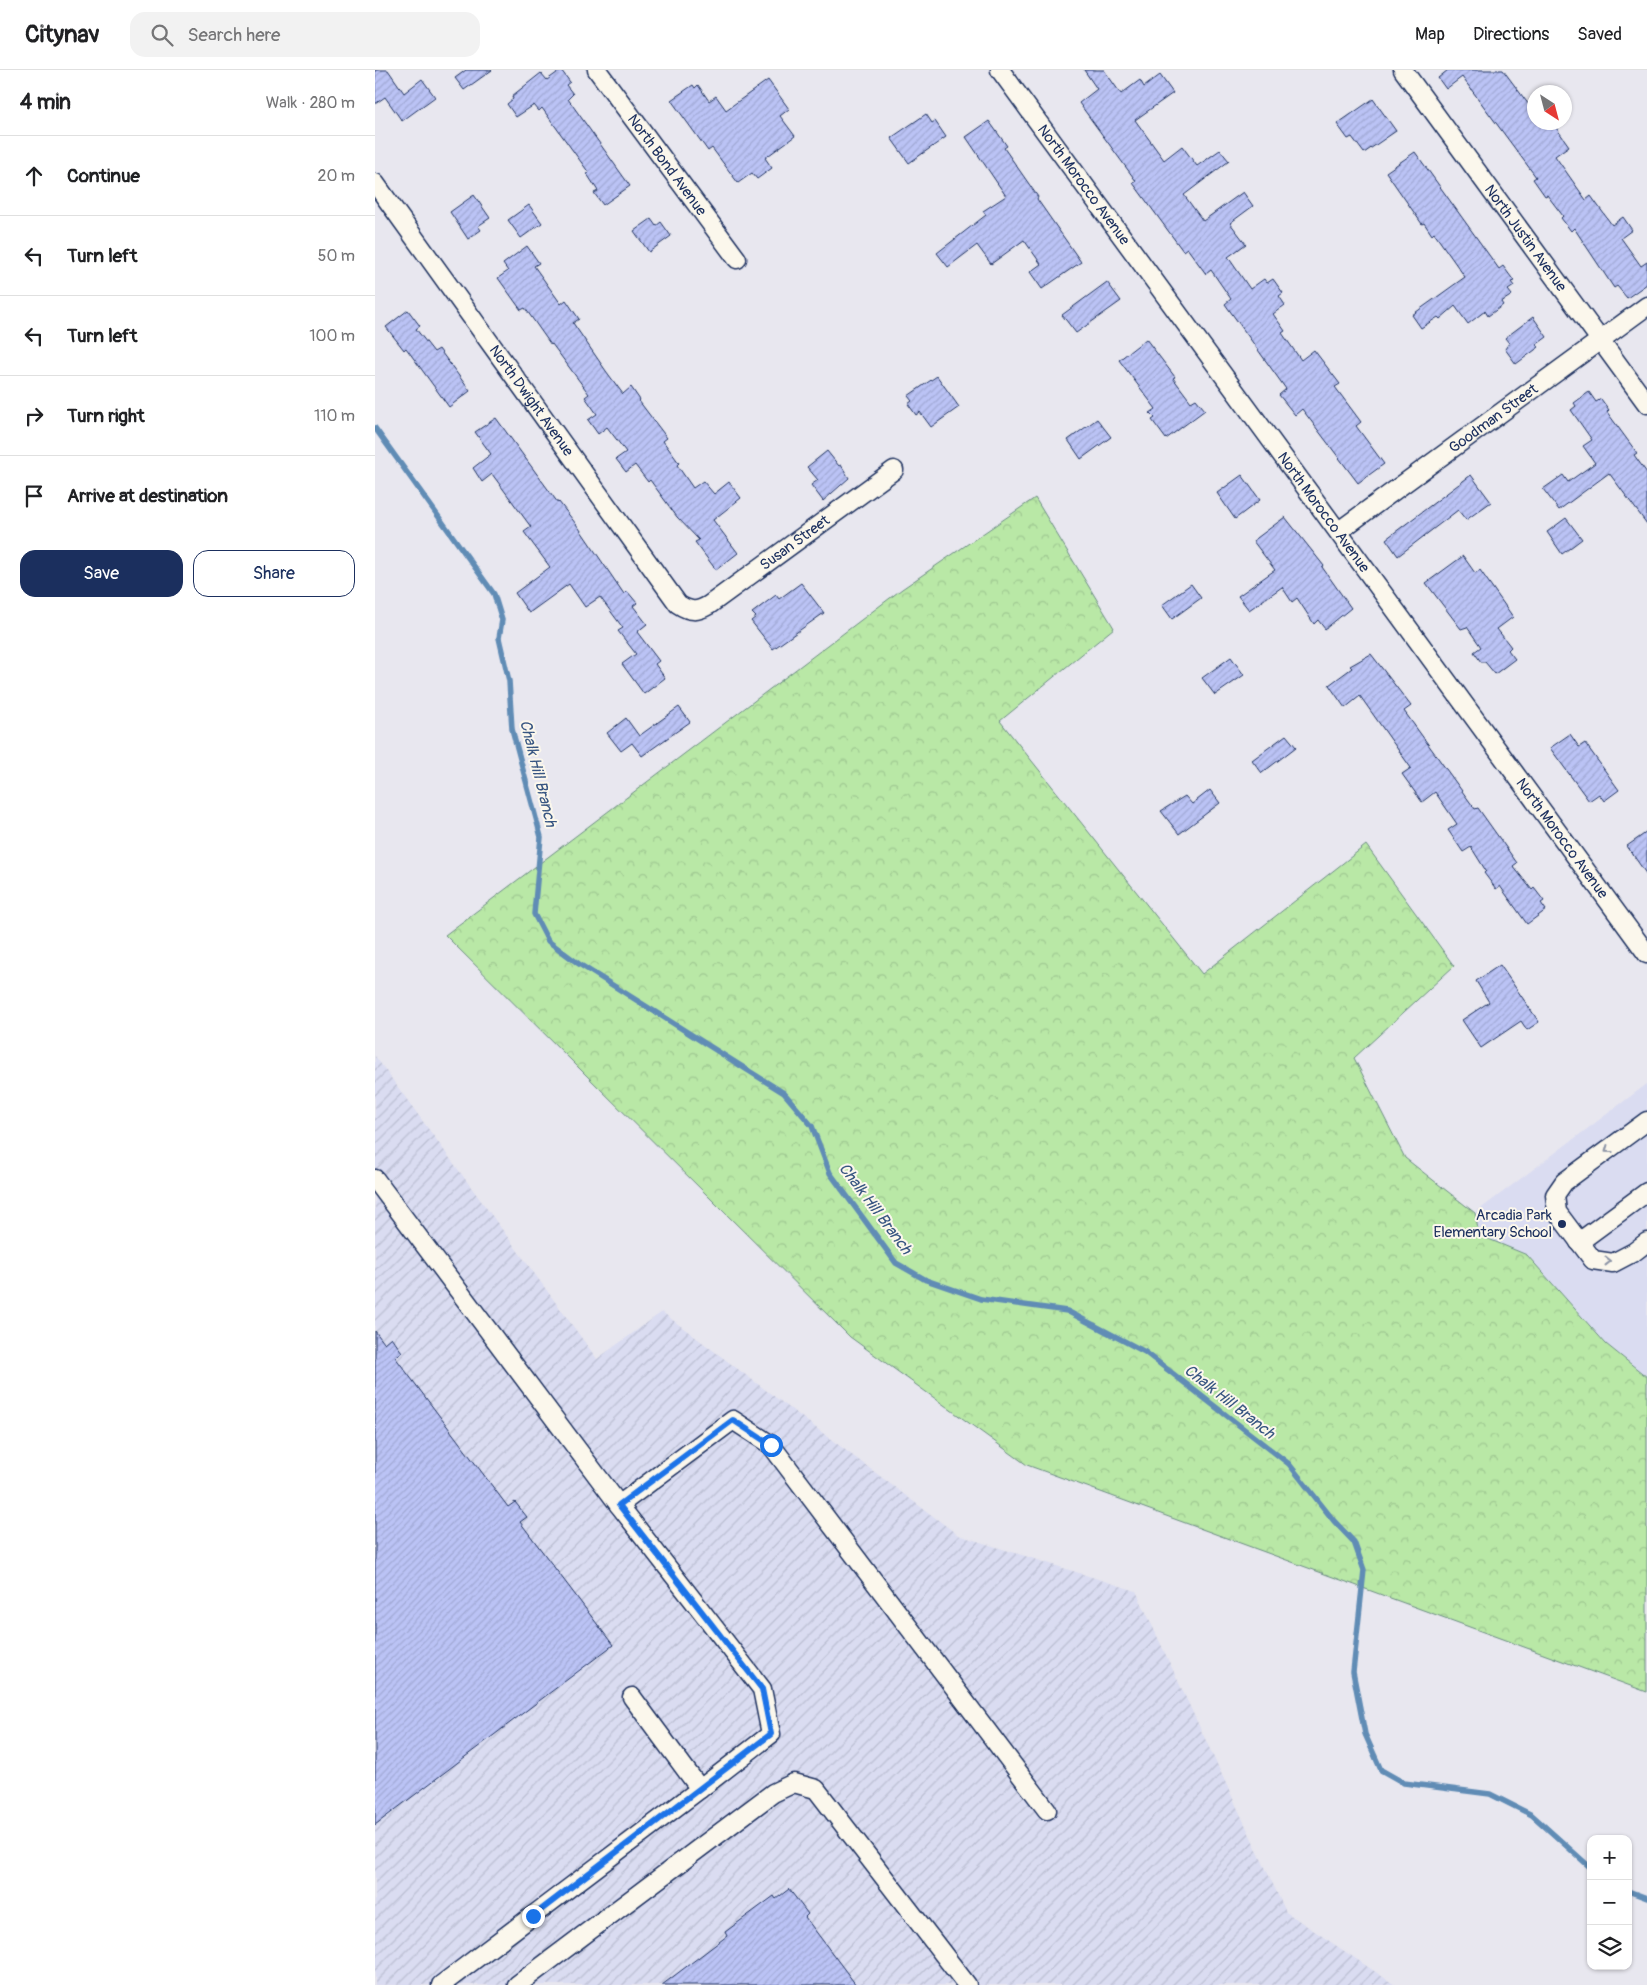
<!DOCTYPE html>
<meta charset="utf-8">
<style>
:root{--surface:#fff;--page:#f2f2f2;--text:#202124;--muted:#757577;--line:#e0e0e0;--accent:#1b2f5e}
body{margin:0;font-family:Pangolin,sans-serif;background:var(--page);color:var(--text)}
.controls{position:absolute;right:15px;bottom:15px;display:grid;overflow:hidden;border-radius:10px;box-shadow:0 1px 4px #0004}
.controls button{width:45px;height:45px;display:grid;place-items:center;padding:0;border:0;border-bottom:1px solid var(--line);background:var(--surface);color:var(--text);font:25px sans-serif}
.compass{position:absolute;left:1152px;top:15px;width:45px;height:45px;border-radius:50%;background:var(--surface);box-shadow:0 1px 4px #0004;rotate:144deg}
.stop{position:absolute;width:15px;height:15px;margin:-11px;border:4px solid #1a73e8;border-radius:50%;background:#fff}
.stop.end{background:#1a73e8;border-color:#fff;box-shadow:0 1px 5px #0008}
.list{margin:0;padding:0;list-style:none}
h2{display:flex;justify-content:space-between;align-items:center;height:65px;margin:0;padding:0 20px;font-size:21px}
h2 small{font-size:16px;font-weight:400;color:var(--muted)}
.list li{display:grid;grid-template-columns:32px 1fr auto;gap:15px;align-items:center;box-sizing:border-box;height:80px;padding:0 20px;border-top:1px solid var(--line)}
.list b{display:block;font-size:19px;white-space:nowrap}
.list em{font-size:16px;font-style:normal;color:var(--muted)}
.actions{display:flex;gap:10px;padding:15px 20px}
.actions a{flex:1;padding:11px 0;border:1px solid var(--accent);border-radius:15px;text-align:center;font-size:18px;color:var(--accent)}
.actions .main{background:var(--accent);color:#fff}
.icon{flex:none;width:28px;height:28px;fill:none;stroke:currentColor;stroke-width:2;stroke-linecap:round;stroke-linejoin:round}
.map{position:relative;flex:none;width:1272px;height:1915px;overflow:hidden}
header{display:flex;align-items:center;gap:30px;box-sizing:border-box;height:70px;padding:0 25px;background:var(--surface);border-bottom:1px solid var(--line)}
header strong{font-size:24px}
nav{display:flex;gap:28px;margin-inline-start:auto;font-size:18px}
.search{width:350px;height:45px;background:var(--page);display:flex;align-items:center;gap:12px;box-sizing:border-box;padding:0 18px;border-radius:15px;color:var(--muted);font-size:19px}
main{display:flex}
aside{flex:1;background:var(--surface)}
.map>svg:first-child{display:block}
.built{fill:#dadcf1}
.industrial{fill:url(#industrial-furrows)}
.forest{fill:url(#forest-crowns);stroke:#6a8c82}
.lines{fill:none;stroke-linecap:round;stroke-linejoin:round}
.stream{stroke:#618cb5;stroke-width:5.5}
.building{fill:url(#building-hatch);stroke:#1b2f5e}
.minor-casing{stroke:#1b2f5e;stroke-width:21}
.minor{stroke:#fbf7ec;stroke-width:18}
.oneway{stroke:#8b93a5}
.route{stroke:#1a73e8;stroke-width:6}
.poi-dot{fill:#1b2f5e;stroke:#fbf7ec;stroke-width:2}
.labels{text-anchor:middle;stroke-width:4;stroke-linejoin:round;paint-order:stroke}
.street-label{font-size:15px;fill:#1b2f5e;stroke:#fbf7ec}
.poi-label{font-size:15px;fill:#1b2f5e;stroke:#fbf7ec;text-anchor:end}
.water-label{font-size:16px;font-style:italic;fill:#385682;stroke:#fbf7ec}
</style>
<header>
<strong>Citynav</strong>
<div class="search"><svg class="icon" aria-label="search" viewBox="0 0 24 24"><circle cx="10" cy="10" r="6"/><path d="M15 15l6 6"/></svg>Search here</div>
<nav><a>Map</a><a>Directions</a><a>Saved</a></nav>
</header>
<main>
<aside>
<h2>4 min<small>Walk · 280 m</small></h2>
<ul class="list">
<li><svg class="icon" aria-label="ahead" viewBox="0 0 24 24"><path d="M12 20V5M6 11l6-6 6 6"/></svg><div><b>Continue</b></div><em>20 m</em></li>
<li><svg class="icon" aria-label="left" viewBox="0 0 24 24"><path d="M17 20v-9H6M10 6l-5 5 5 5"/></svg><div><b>Turn left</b></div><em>50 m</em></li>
<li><svg class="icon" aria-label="left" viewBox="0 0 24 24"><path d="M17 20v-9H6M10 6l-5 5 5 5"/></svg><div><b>Turn left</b></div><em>100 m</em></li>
<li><svg class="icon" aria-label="right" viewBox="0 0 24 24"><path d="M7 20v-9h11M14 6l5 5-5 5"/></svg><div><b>Turn right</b></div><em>110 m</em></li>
<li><svg class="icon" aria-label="arrive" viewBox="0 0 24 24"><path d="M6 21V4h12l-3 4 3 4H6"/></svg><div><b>Arrive at destination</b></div></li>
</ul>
<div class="actions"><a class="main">Save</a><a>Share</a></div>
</aside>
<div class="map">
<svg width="1272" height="1915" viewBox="0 0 1272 1915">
<defs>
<pattern id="industrial-furrows" width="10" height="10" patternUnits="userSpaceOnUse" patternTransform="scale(1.25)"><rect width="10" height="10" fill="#dadcf1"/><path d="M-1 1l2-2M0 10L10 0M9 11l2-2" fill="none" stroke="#babdd1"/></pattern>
<pattern id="forest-crowns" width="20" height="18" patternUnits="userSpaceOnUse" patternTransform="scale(1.25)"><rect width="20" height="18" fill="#b9e8a6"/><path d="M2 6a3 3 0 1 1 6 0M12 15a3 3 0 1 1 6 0" fill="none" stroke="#9ec791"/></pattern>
<pattern id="building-hatch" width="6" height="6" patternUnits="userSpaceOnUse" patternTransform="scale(1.25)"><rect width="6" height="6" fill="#bbc3f5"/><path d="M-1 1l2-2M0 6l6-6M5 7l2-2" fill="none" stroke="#a0a8d4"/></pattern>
</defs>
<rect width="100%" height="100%" fill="#e8e7ef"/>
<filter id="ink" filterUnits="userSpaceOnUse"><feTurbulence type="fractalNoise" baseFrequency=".02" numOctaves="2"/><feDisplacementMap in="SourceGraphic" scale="10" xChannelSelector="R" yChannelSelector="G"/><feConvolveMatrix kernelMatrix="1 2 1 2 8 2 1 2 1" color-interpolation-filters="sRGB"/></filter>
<g filter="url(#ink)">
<path class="built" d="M1272 1014V1307L1231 1274 1152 1185 1104 1165 1100 1143Z"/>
<path class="industrial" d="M0 986 222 1289 287 1242 583 1465 761 1521 911 1842 1020 1915H0Z"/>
<path class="forest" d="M660 428 739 558 625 651 827 904 991 775 1079 896 979 988 1030 1088 1100 1143 1104 1165 1152 1185 1231 1274 1272 1307V1622L652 1395 475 1267 70 865 527 519Z"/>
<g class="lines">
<path class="stream" d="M0 358 119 524 127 550 124 568 134 611 137 659 166 767 159 844 173 871 204 894 409 1023 437 1056 455 1103 521 1193 551 1210 606 1229 692 1241 770 1282 914 1394 959 1451 979 1472 989 1500 978 1602 990 1664 1006 1700 1029 1713 1115 1724 1157 1745 1216 1798
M1253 1821 1272 1828"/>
</g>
<path class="building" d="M0 0H13L29 23 47 9 60 27 27 51 10 27 0 34Z
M91 0H117L89 20 80 8Z
M186 0 195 12 191 15 198 24 193 29 255 116 228 135 219 123 223 121 212 104 214 103 167 38 164 41 159 35 141 47 132 34 138 29 137 26 166 3 172 10Z
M709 0H729L746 24 765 10 769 17 785 5 798 23 760 50 789 90 807 76 822 96 845 80 854 91 809 125 828 151 868 122 878 136 855 153 871 174 853 187 875 219 889 209 892 213 898 209 908 223 904 226 910 235 898 244 910 261 907 263 926 290 939 280 965 314 960 317 986 352 981 356 1009 394 983 413 927 339 920 345 904 325 911 319 850 234 856 229 836 200 831 204 812 178 808 181 758 113 761 111 704 33 722 19Z
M1073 0H1128L1160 43V52H1177L1194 76 1180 86 1211 130 1216 126 1237 155 1248 147 1257 160 1246 168 1266 196 1272 192V214L1252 228 1242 216 1239 218 1199 158 1196 161 1186 148 1188 146 1172 125 1170 126 1158 109 1161 107 1087 7 1071 19 1063 8Z
M393 10 414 39 405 46 420 66 390 88 397 98 382 109 377 103 363 113 337 78 333 81 296 30 318 15 320 18 323 15 334 31 341 26 351 40Z
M998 29 1021 61 989 83 977 67 973 69 962 54Z
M551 44 557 53 560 51 571 67 534 93 516 68Z
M614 51 632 76 629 78 663 127 662 129 706 192 667 219 655 202 666 194 649 170 616 194 602 175 573 197 562 183 611 145 608 141 631 126 591 67Z
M1040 82 1124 199 1128 196 1139 211 1136 212 1139 216 1133 220 1137 225 1126 232 1128 235 1113 246 1110 241 1093 254 1080 236 1065 249 1063 247 1046 258 1037 245 1090 207 1059 163 1057 165 1049 153 1047 154 1011 102Z
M99 125 115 148 103 156 106 160 93 169 75 142Z
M154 135 167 153 146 168 133 150Z
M276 149 281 156 286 152 296 166 274 182 259 161Z
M152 176 164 193 159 196 186 234 191 230 204 249 198 253 231 301 248 324 256 317 265 330 264 331 292 368 288 371 304 393 302 395 318 418 328 411 339 424 354 412 366 428 338 450 363 483 341 500 320 472 324 470 302 447 275 410 273 412 260 395 251 402 241 389 251 382 232 357 223 364 213 350 222 344 210 327 214 324 177 274 176 275 150 238 146 240 123 208 133 201 128 194Z
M732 212 746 231 701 263 687 245Z
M33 240 45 256 41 259 59 282 64 279 95 321 74 337 31 278 29 280 11 257Z
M1158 247 1172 267 1161 275 1164 277 1141 294 1130 279 1134 273 1130 268Z
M771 269 800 307 798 308 816 332 821 329 830 340 791 369 777 350 780 348 775 343 781 339 744 290Z
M562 306 584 337 556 357 545 342 541 345 533 334 537 331 533 326Z
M1214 322 1221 332 1226 329 1234 340 1232 342 1262 383 1259 385 1272 403V454L1234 403 1184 440 1168 419 1188 405 1193 412 1220 393 1208 376 1217 370 1196 340 1201 336 1199 333Z
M121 348 183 433 184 432 204 458 249 524 252 521 262 533 258 536 272 554 262 562 284 591 280 594 290 608 269 624 247 594 261 584 243 561 248 558 225 527 210 537 194 514 154 543 140 523 175 497 149 462 156 457 117 404 107 412 98 398 116 384 100 362Z
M722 349 736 367 706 389 693 370Z
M452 381 464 396 466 395 474 408 448 431 436 415 443 410 432 397Z
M867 405 885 430 860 449 842 423Z
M1096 405 1116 432 1091 450 1083 440 1023 486 1011 469Z
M910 447 949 496 947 497 976 538 950 559 943 550 939 554 922 528 917 532 907 517 874 540 863 526 900 500 878 471Z
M1191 448 1207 469 1187 484 1172 462Z
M1088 486 1100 503 1105 500 1138 547 1122 559 1136 577 1133 580 1140 589 1120 604 1110 592H1106L1099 582 1106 577 1092 557 1086 559 1051 513Z
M426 513 449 543 398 579 376 551 381 547 377 543 401 525 404 529Z
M816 514 826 528 797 549 787 535Z
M996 584 1036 636 1029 641 1100 739 1103 738 1142 793 1138 796 1157 820 1159 818 1169 831 1166 833 1171 840 1152 854 1125 816 1121 819 1109 803 1111 801 1096 777 1088 782 1073 760 1082 754 1060 722 1047 732 1027 704 1036 698 985 626 970 638 954 615 977 598 975 596Z
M856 587 869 605 840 625 827 608Z
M304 637 315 652 267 686 257 673 246 681 232 663 251 648 264 666Z
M1195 664 1204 677 1210 673 1244 720 1229 731 1224 724 1214 731 1175 678Z
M911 665 921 677 887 703 877 690Z
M835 720 845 733 804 764 786 741 810 726 817 734Z
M1272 762V805L1252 776Z
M1125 895 1164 952 1152 960 1146 951 1106 978 1087 950 1114 932 1101 911Z
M0 1261 9 1273 16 1267 27 1282 20 1287 133 1437 140 1432 152 1447 145 1452 238 1575 0 1755Z
M414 1819 433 1844 430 1847 481 1915H287L352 1866 350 1862 399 1826 401 1829Z"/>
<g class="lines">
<g class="minor-casing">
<g id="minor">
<path id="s1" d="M222 0 362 189"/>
<path id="s2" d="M625 0 1272 884"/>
<path id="s3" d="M1028 0 1272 334"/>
<path id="s4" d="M0 113 303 534C315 542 322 542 334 535L519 400"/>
<path id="s5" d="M964 461 1272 236"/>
<path d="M1272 1051 1189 1112 1180 1125 1182 1142 1218 1190 1238 1193 1259 1182 1272 1172"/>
<path d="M0 1109 244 1435 387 1619 396 1664 325 1719 66 1915"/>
<path d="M1204 1172 1272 1122"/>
<path d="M244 1435 358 1350 396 1375 672 1740"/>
<path d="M257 1627 325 1719"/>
<path d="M142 1915 398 1723 419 1713 441 1719 592 1915"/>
</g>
</g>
<use href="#minor" class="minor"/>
</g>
<defs><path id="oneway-chevron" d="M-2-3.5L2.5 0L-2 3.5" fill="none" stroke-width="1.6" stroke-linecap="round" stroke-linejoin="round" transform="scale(1.25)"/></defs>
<g class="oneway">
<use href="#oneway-chevron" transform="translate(1233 1080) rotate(144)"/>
<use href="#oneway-chevron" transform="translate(1233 1191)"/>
</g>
</g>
<g class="lines" filter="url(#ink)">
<path class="route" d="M158 1846 396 1664 387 1619 244 1435 358 1350 396 1375"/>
</g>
<circle class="poi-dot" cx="1187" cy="1154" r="5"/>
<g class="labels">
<g class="street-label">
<text dy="5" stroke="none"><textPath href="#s1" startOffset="118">North Bond Avenue</textPath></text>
<text dy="5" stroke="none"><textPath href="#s2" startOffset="142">North Morocco Avenue</textPath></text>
<text dy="5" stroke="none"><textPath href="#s3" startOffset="208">North Justin Avenue</textPath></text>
<text dy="5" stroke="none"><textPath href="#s4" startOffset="268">North Dwight Avenue</textPath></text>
<text dy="5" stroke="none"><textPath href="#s5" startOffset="191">Goodman Street</textPath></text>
<text dy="5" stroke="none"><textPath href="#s2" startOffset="548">North Morocco Avenue</textPath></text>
<text dy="5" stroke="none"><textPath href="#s4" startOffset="658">Susan Street</textPath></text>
<text dy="5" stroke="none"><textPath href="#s2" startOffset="952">North Morocco Avenue</textPath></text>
</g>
<g class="poi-label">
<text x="1177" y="1150">Arcadia Park<tspan x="1177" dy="17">Elementary School</tspan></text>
</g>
<g class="water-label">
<text transform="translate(164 703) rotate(76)" y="6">Chalk Hill Branch</text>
<text transform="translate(501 1138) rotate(53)" y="6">Chalk Hill Branch</text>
<text transform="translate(855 1331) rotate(38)" y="6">Chalk Hill Branch</text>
</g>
</g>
</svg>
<div class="controls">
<button>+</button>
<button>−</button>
<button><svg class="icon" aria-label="layers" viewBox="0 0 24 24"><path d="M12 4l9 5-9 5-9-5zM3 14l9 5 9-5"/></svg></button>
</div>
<svg class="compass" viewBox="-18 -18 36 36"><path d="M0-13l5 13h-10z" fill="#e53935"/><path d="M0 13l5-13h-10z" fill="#757577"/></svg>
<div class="stop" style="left:396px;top:1375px"></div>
<div class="stop end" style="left:158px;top:1846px"></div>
</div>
</main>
